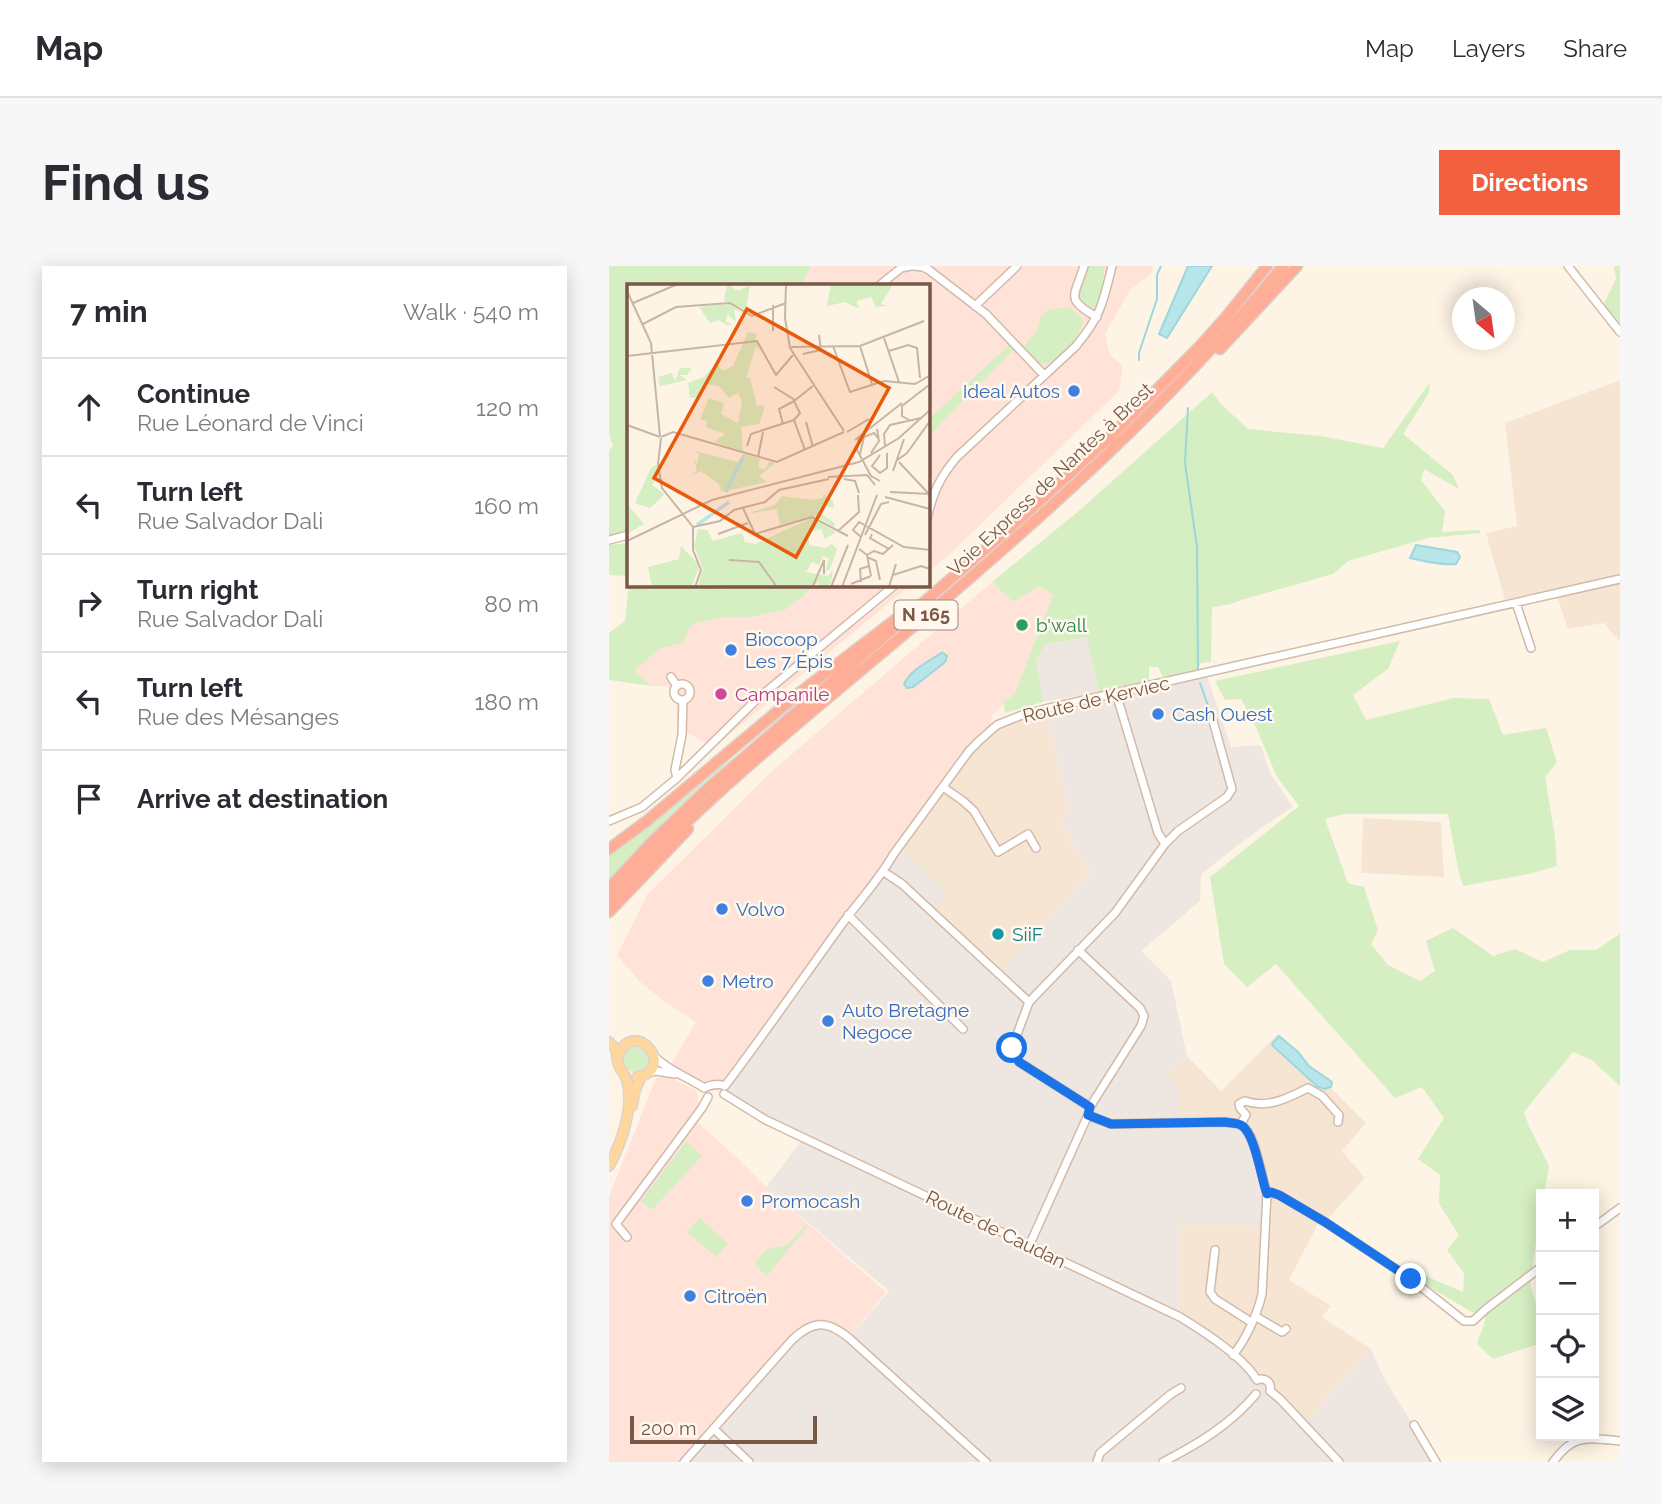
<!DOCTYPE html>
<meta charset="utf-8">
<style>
:root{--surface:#fff;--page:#f7f7f7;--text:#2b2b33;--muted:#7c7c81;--line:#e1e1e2;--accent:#f3603f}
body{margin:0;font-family:Raleway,sans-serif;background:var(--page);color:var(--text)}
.controls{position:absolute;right:21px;bottom:21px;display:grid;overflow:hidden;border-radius:0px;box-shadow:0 4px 18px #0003}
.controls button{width:63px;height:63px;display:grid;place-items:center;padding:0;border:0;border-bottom:2px solid var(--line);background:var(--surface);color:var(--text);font:35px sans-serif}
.compass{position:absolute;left:843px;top:21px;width:63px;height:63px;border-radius:50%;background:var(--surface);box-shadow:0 4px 18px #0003;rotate:151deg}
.scale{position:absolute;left:21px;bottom:18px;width:187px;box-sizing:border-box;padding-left:7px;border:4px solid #7a5747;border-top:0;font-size:19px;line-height:24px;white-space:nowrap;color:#7a5747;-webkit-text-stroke:5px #fff8ee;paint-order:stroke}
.stop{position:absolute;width:21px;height:21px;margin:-16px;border:5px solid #1a73e8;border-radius:50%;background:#fff}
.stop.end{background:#1a73e8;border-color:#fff;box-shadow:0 2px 7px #0008}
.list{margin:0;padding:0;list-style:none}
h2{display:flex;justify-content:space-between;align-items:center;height:91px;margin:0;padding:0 28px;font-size:30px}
h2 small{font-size:23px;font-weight:400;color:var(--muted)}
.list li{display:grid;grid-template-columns:46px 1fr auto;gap:21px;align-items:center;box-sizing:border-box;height:98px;padding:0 28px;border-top:2px solid var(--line)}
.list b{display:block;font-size:26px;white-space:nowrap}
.list p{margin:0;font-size:23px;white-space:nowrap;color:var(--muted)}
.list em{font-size:23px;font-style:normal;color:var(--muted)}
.icon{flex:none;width:38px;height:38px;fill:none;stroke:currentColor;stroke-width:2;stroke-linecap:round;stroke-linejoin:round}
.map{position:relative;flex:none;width:1011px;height:1196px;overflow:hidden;border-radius:0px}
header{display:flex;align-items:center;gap:42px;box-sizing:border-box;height:98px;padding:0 35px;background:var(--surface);border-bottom:2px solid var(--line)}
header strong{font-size:33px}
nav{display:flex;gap:38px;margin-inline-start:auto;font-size:24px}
.intro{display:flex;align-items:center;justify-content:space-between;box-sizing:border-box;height:168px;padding:0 42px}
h1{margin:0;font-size:49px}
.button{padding:18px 32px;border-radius:0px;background:var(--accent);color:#fff;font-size:24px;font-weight:700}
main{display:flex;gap:42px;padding:0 42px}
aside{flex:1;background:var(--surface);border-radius:0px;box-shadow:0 4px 18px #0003}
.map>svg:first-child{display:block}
.residential{fill:#f7e5d3}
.commercial{fill:#ffe3d9}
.industrial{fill:#eee6e0}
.green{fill:#d5eec2}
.water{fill:#b7e5ea;stroke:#9dd6dd;stroke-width:2}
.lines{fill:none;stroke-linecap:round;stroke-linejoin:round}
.stream{stroke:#9dd6dd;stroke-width:2}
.minor-casing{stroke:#d1baaa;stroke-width:10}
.major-casing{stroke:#dcd3cf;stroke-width:12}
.highway-casing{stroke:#dcd3cf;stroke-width:13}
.minor{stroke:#fff;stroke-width:7}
.major{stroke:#ffd69c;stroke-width:9}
.highway{stroke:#feae97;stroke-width:10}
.route{stroke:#1a73e8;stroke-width:9}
.shop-dot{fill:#3f7fe0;stroke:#fff8ee;stroke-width:2.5}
.leisure-dot{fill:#2e9e5b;stroke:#fff8ee;stroke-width:2.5}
.hotel-dot{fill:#d1479c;stroke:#fff8ee;stroke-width:2.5}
.culture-dot{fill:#0f9aa8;stroke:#fff8ee;stroke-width:2.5}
.labels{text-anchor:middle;stroke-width:5;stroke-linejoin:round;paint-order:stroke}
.shield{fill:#fff8ee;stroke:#a28779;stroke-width:2}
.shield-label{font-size:18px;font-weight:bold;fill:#7a5747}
.shop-label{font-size:19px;fill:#366cbe;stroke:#fff8ee;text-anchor:start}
.street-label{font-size:19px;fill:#7a5747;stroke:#fff8ee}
.leisure-label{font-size:19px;fill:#27864d;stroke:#fff8ee;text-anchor:start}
.hotel-label{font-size:19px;fill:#b23c85;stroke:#fff8ee;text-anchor:start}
.culture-label{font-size:19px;fill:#0d838f;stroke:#fff8ee;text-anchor:start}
.inset-river{fill:none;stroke:#b7e5ea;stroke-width:3.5}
.inset-road{fill:none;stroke:#c9b5a6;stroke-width:2}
.view{fill:#e8590c;fill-opacity:0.15;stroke:#e8590c;stroke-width:3.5}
.inset-edge{fill:none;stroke:#7a5747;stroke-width:3.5}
</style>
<header>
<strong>Map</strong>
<nav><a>Map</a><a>Layers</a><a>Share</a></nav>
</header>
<div class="intro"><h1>Find us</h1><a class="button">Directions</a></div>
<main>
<aside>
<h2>7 min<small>Walk · 540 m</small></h2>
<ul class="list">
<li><svg class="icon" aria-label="ahead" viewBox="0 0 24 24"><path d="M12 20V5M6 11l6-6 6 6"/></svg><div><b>Continue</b><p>Rue Léonard de Vinci</p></div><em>120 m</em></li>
<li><svg class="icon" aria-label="left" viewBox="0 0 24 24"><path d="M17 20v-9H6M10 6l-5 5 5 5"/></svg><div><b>Turn left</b><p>Rue Salvador Dali</p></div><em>160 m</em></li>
<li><svg class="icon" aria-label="right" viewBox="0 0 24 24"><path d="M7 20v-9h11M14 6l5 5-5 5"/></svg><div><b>Turn right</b><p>Rue Salvador Dali</p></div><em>80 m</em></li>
<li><svg class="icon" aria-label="left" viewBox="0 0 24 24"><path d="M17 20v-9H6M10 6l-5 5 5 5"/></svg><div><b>Turn left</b><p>Rue des Mésanges</p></div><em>180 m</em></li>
<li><svg class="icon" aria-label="arrive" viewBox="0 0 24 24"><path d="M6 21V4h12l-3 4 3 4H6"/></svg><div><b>Arrive at destination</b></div></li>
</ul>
</aside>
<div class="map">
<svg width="1011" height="1196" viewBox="0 0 1011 1196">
<rect width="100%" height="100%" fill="#fef4e5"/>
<path class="residential" d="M1011 114V374L1010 375 995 357 959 363 946 324 923 331 922 328 896 334 877 267 908 260 896 157Z
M436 443 462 548 452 556 481 607 391 709 324 647 291 579 360 485 380 465Z
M754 552 832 556 835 611 752 607Z
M668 769 757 857 733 885 756 912 716 956 711 954 680 1014 722 1040 713 1051 762 1083 695 1159 643 1105 571 1051 570 958 656 959 571 857 558 807 578 790 612 825Z"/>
<path class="commercial" d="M202 0H544L541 9 521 24 496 68 501 89 514 100 510 125 343 286 319 306 318 19H192Z
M383 316 404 336 430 320 444 329 406 427 383 449 380 465 370 474 112 824 99 825 70 809 63 797 87 756 56 736 30 715 8 689 38 629 161 507Z
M205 319H302L105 481 68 461 67 437 59 420H43L26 406 29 401 52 382 74 377 80 363 86 357 115 351H141L176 344 192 332Z
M54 811 64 813 88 825 90 835 88 842 83 851 126 890 157 921 277 1026 240 1072 75 1196H0V931L47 812Z"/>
<path class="industrial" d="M479 371 490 426 434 436 427 396 436 378Z
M597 407 622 481 652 479 661 507 684 541 649 564 592 608 591 635 532 685 562 715 578 790 558 807 571 830V857L616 856 638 865 658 927 656 959 570 958 571 1051 643 1105 660 1113 678 1141 695 1159 762 1083 775 1112 827 1196H75L183 1074 206 1058 240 1072 280 1025 157 921 193 874 157 854 112 824 291 579 340 627 324 647 391 708 481 607 452 555 462 548 436 443Z"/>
<path class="green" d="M0 0H202L192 19H19V265L7 270 0 269V184L4 180 0 168Z
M479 0H495C494 14 495 32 486 42 458 38 475 16 479 0Z
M1005 0H1011V66L993 42 1007 13Z
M460 41 474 53C475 67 448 104 431 97 425 94 419 86 414 82L428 64 432 50 439 44Z
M400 79 404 84 319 171V154Z
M821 116 820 127 794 168 844 209 850 223 815 203 812 214 836 245 833 266 870 264 872 267 819 272 739 295 724 308 632 334 622 338 603 341 602 396 592 397 587 406 554 412 549 401H540V415L490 426 478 371 436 378 427 396 434 436 396 447 394 437 406 427 444 329 430 320 404 336 383 316 471 244 603 126 612 138 639 163 711 170 774 182Z
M19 277V310L0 309V279Z
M20 319V318L205 319 192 332 176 344 141 351H115L86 357 80 363 74 377 52 382 29 401 26 406 43 420 0 414V367L16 355Z
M791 375 779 403 744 429 757 454 844 432 880 433 894 469 937 462 948 496 936 511 946 571 948 600 920 608 854 620 849 603 839 548H735L716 553 739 617 755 621 769 664 762 678 779 699 811 715 826 705 817 675 844 662 884 690 906 683 934 696 961 684H987L1011 668V820L983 794 964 786 915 846 920 860 940 900 935 928H932V942L921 1018 932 1056V1077L884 1093 868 1078 877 1052 861 1045 797 1007 798 1002 854 1026 855 1007 838 984 850 969 830 938 831 909 809 893 835 852 813 821 786 832 667 698 638 721 615 698 601 611 690 540 668 511 643 452 632 433 616 434 606 415Z
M117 493 120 495 60 550 0 613V589L58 544Z
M14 793a13 13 0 1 1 26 0a13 13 0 1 1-26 0Z
M77 875 93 890 43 944 32 935Z
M91 952 119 978 107 991 78 966Z
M197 958 199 960 158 1010 148 1001 146 997 157 984 180 978Z"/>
<path class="water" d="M579 0H603L558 72 550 68Z
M807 279 848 286 851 291 847 298C833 300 816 295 801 292Z
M332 387H334L338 390 337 394 335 397 304 421 298 422 295 418C301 404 319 396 332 387Z
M670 770 689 786 700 800 723 816 722 821 716 823 709 821 664 780 663 778Z"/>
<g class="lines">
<path class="stream" d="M530 94V87L548 33V9L552 0
M579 142 576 197 588 281 589 404
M591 417 603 451"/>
<g class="minor-casing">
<path id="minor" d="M305 0 314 1 320 4 377 48 435 109
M475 0C466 30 455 33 488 51
M959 0 1011 66
M271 19 292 2 302 0
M366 40 408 0
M318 253C324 226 331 211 348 191L467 80C492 50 494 37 503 0
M0 274 19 269
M907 337 922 382
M62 411 68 420
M65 426a8 8 0 1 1 16 0a8 8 0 1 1-16 0Z
M507 427 549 567 556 578
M68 512 66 504 73 469 74 434
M334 521 354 535 365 545 389 586 419 568 427 582
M0 555 33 541 68 512 147 434 287 318
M275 606 293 618 420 736 403 782 410 796 481 841 479 849 420 980
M239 649 354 763
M469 684 531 742 535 750 532 760 481 841
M420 736 506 647 556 578 569 565 618 531 623 523 604 455
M45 790C59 805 79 811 95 822
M38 807 47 805 66 808
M116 820C156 767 194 712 233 658 250 635 270 614 284 589L360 485 371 474 388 459 413 449 436 443 1011 313
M95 822C100 819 110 817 116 820
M115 828 157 854 571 1051C594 1065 635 1091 648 1114
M479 849 502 858 616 856C621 857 628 857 632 859 647 867 652 911 658 927
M631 859 637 849 631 842 630 838 636 835C659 843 679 832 699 822L713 830 730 849 729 856
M985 961 1011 942
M18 971 7 958 93 842 99 831
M606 984 601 1026 606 1033 642 1056
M646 1050 673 1066 677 1063
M624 1089C637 1074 649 1046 653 1028L658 927H662L670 929 716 956 802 1013 855 1055H864L877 1043 932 1001
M648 1114C656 1111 663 1116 661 1125L671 1133 730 1196
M805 1159 827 1196
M105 1163 140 1196
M75 1196 183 1074C204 1054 218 1054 240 1072L377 1196
M488 1196 491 1187 562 1128 572 1122
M554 1196C589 1178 621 1159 647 1128
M944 1196C965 1167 979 1172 1011 1175"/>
</g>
<g class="major-casing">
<path id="major" d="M0 776C11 786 6 789 10 800 13 806 17 809 18 815 25 840 13 877 0 900
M9 790C24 749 70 803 28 811
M23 840 26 825 32 811"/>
</g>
<g class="highway-casing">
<path id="highway" d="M611 83 688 0
M0 583 39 554 189 428 303 341
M0 622 43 576 96 525 401 262 503 169 591 80 617 51 658 0
M0 636C92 533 201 448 306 359 437 248 566 133 674 0
M0 646 79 563"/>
</g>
<use href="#minor" class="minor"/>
<use href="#major" class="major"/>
<use href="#highway" class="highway"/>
</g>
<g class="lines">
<path class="route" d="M403 782 410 796 481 841 479 849 502 858 615 856C621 857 628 857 632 859 646 867 652 912 658 928L662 926 670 929 716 956 802 1013"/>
</g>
<g class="shop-dot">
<circle cx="465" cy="125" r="7"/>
<circle cx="122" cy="384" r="7"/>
<circle cx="549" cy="448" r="7"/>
<circle cx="113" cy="643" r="7"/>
<circle cx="99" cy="715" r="7"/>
<circle cx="219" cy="755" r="7"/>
<circle cx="138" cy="935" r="7"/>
<circle cx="81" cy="1030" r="7"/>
</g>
<circle class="leisure-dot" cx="413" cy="359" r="7"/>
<circle class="hotel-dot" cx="112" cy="428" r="7"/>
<circle class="culture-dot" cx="389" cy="668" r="7"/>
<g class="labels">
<rect class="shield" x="285.5" y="334.5" width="63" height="29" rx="5"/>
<g class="shield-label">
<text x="317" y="355">N 165</text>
</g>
<g class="shop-label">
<text x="451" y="132" text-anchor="end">Ideal Autos</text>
<text x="136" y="380">Biocoop<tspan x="136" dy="22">Les 7 Épis</tspan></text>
<text x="563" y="455">Cash Ouest</text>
<text x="127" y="650">Volvo</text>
<text x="113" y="722">Metro</text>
<text x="233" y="751">Auto Bretagne<tspan x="233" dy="22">Negoce</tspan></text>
<text x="152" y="942">Promocash</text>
<text x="95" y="1037">Citroën</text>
</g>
<g class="street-label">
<text transform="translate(441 213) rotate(-43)" y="7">Voie Express de Nantes à Brest</text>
<text transform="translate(487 433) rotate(-13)" y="7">Route de Kerviec</text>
<text transform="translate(387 963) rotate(26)" y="7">Route de Caudan</text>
</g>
<g class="leisure-label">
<text x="427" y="366">b'wall</text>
</g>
<g class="hotel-label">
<text x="126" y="435">Campanile</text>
</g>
<g class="culture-label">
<text x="403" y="675">SiiF</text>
</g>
</g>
<g transform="translate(18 18)">
<rect width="303" height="303" fill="#fef4e5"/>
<path d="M100 0H109L104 3 111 7 123 1 119 26 97 17ZM204 0H266L254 20 261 22 249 23 244 13 230 17 232 25 218 18 200 22ZM104 20 117 30 107 25 109 38 100 30 99 38 106 41H99L92 36 83 39 72 23ZM121 48 130 50 128 56 135 69 129 62 119 94H123L130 122 136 121 137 126 132 140 114 143 116 167 87 158 98 150 79 143 80 137 73 135 82 114 97 119 94 130 111 139 115 118 111 109 102 114 92 102 77 100 73 113 63 114 61 99 77 93 90 78 95 87 106 82ZM53 84H65L60 91H53L60 96 33 102 31 93 45 89 48 98ZM67 167 111 178 118 170 133 175 131 183 137 186 142 178 148 179 132 192 140 198 94 208 92 200 74 187 63 192 70 187 67 175 70 180 72 170ZM31 180 33 189 25 201 38 210 23 224 8 219 24 184ZM196 210 206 217 207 224 195 221 191 228 208 239 207 243 188 232 153 241 150 225 119 230 148 221 155 212 185 216 196 214ZM0 220 17 240 0 250ZM185 234 209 248 198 255 194 245 182 248V261L199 264 205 260 210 265 203 285 198 288 202 274 196 272 192 281 185 278 179 288 201 292 206 285 204 299 199 303H191L192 298 183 303 71 301 76 285 67 262 71 245 80 246 86 257 115 249 118 258 128 260ZM54 262 73 282 64 303H25L21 283 52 275Z" fill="#d5eec2"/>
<path class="inset-river" d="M99 208 117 171M70 241 102 218"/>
<path class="inset-road" d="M159 0 158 34 163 64 217 147M0 7 24 59 33 152M6 19 51 0M146 21V47M16 40 49 23 103 19 125 32 159 19M257 54 272 98M206 62 223 108 257 97 288 100 302 92M233 62 245 100M164 63 233 62 297 37M262 67 281 61 290 64 293 94M176 70 194 66 192 51M0 72 130 57 149 91 166 71M147 103 168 116M282 136 275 132V122L302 101M179 138 186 163M156 140 152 125 167 117M0 141 33 153M220 148 242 135M34 153 46 148 150 178 217 148M34 154 31 180 35 204 66 243V266L74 286 68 303M232 154 230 166 244 192 253 197M228 156 275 119M120 162 124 150 167 136M258 162 257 150 263 141 294 134M178 166 167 136 173 129 167 117 186 102M244 169 252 157 250 145M233 170 237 153 247 149 252 155M253 171 245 182 253 189 260 184V169M131 173 136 148M269 177 280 169 303 137M272 178 301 209M266 187 277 155M201 193 240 191 248 201M217 195 228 197 232 209M263 208 303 210M258 213 303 225M116 224 128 250 185 233 221 252M66 243 93 237 107 226 138 218 152 206 202 195M211 247 232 228 231 211M91 250 121 239M245 250 243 254 262 265M238 251 254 220 262 218M234 253 226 246 232 238 277 263 303 266M0 257 85 216 232 178 272 154 303 126M232 265 240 271 244 292M240 271 247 267 256 270 266 261M240 273 249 277 253 296M102 276 132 278 150 303M266 291 294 282 303 285M234 298 233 285 242 282M224 300 244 292M186 302 197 276V290M204 303 221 261M215 303 250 211M262 303 269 280"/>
<path class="view" d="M120 25 262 104 169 273 27 194Z"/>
<rect width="303" height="303" class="inset-edge"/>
</g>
</svg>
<div class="controls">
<button>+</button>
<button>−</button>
<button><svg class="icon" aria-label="locate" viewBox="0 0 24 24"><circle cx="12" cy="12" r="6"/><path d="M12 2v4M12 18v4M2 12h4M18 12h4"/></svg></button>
<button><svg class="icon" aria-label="layers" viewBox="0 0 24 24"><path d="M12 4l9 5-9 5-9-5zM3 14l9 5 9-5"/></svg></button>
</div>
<svg class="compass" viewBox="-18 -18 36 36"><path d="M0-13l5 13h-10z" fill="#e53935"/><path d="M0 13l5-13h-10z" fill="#7c7c81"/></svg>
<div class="scale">200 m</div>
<div class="stop" style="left:403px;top:782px"></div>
<div class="stop end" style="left:802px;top:1013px"></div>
</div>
</main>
